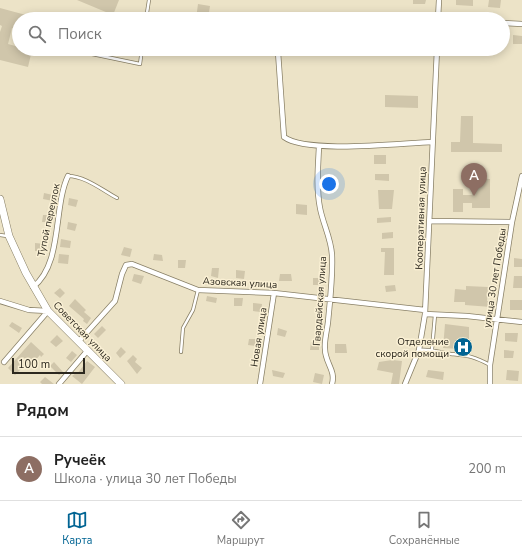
<!DOCTYPE html>
<html lang="ru">
<meta charset="utf-8">
<style>
:root{--surface:#fff;--page:#f6f6f6;--text:#222;--muted:#767676;--line:#e0e0e0;--accent:#016493}
body{margin:0;font-family:"Nunito Sans",sans-serif;background:var(--page);color:var(--text)}
.scale{position:absolute;left:12px;bottom:10px;width:73px;box-sizing:border-box;padding-left:4px;border:2px solid #2c281e;border-top:0;font-size:11px;line-height:14px;white-space:nowrap;color:#2c281e;-webkit-text-stroke:3px #faf0d4;paint-order:stroke}
.you{position:absolute;left:329px;top:184px;width:14px;height:14px;margin:-10px;border:3px solid #fff;border-radius:50%;background:#1a73e8;box-shadow:0 0 0 6px #1a73e833}
.badge{display:grid;place-items:center;width:26px;height:26px;border-radius:50%;background:var(--accent);color:#fff;font-size:13px;font-weight:700}
.pin{position:absolute;translate:-50% -33px;filter:drop-shadow(0 1px 2px #0008)}
.pin::after{content:'';position:absolute;top:21px;width:14px;height:12px;background:inherit;clip-path:polygon(0 0,100% 0,50% 100%)}
.list{margin:0;padding:0;list-style:none}
h2{display:flex;justify-content:space-between;align-items:center;height:52px;margin:0;padding:0 16px;font-size:17px}
h2 small{font-size:13px;font-weight:400;color:var(--muted)}
.list li{display:grid;grid-template-columns:26px 1fr auto;gap:12px;align-items:center;box-sizing:border-box;height:64px;padding:0 16px;border-top:1px solid var(--line)}
.list b{display:block;font-size:15px;white-space:nowrap}
.list p{margin:0;font-size:13px;white-space:nowrap;color:var(--muted)}
.list em{font-size:13px;font-style:normal;color:var(--muted)}
.icon{flex:none;width:22px;height:22px;fill:none;stroke:currentColor;stroke-width:2;stroke-linecap:round;stroke-linejoin:round}
.map{position:relative;flex:none;width:522px;height:384px;overflow:hidden}
.search{position:absolute;background:var(--surface);box-shadow:0 2px 10px #0003;left:12px;right:12px;top:12px;height:44px;display:flex;align-items:center;gap:10px;box-sizing:border-box;padding:0 14px;border-radius:22px;color:var(--muted);font-size:15px}
.sheet{height:116px;background:var(--surface)}
nav{display:flex;justify-content:space-around;align-items:center;box-sizing:border-box;height:56px;border-top:1px solid var(--line);background:var(--surface);font-size:11px;color:var(--muted)}
nav a{display:grid;justify-items:center;gap:2px}
nav .on{color:var(--accent)}
.map>svg:first-child{display:block}
.building{fill:#d0c6ab}
.lines{fill:none;stroke-linecap:round;stroke-linejoin:round}
.lane-casing{stroke:#898067;stroke-width:4}
.street-casing{stroke:#898067;stroke-width:6}
.secondary-casing{stroke:#898067;stroke-width:8}
.lane{stroke:#fff;stroke-width:2.5}
.street{stroke:#fff;stroke-width:4.5}
.secondary{stroke:#fff;stroke-width:7}
.labels{text-anchor:middle;stroke-width:3;stroke-linejoin:round;paint-order:stroke}
.street-label{font-size:10px;fill:#2c281e;stroke:#faf0d4}
.poi-label{font-size:10px;fill:#2c281e;stroke:#faf0d4;text-anchor:end}
</style>
<div class="map">
<svg width="522" height="384" viewBox="0 0 522 384">
<rect width="100%" height="100%" fill="#ece3c7"/>
<path class="building" d="M77 0H119L113 15Z
M413 0H426L425 4H413Z
M456 0H473V6L456 5Z
M489 0H501L500 8 488 7Z
M198 4 210 6 208 19H196Z
M0 8 37 18 19 19V29L12 28 8 44 19 47V49L32 50 28 67 0 60V32L2 26 0 25Z
M513 35 522 36V44H513Z
M385 95 418 96V108L385 107Z
M461 116H473V143L502 144V152H451V142H460Z
M374 155H386V164H374Z
M375 174H389V181L375 180Z
M472 178 490 179V208H472V203H463V212H453V189H463V195H472Z
M378 190H394L392 209H379Z
M44 193 53 195V201L43 199Z
M69 198 78 200 76 207 68 205Z
M296 204 307 205V215L296 214Z
M43 215H51L50 222H42Z
M391 217V222L377 223V218Z
M68 222 77 224 75 231 67 229Z
M393 232V238L382 239V233Z
M61 239 71 241 70 248 60 247Z
M35 243 45 244 44 251H35Z
M124 247 132 249 130 257 121 255Z
M381 248H394V275H384L385 252H381Z
M59 254 69 255 68 264 58 263Z
M154 254 162 255 163 261 153 260Z
M514 258 522 259V267H514Z
M178 260H186L185 268H178Z
M212 268H219L218 278 211 276Z
M236 270 245 271 244 279 236 278Z
M134 274 144 276 141 284 132 281Z
M280 274H291L292 281H279Z
M514 276H522V288H513Z
M313 278H320V285H313Z
M395 285 396 291 386 292 385 286Z
M466 286 488 287 487 301H491V307L465 305V302H454L455 289 466 290Z
M60 288 65 293 60 298 54 293Z
M207 296 217 298 216 303 206 301Z
M234 298H243L242 306H234Z
M75 299 86 310 84 312 91 318 87 324 83 321 84 319 69 306Z
M510 300H522V310H510Z
M253 303 262 304 261 312 253 311Z
M12 322 22 328 19 333 9 326Z
M445 324 469 327V340H464V343H461L460 349 443 348Z
M102 326 106 330 98 338 94 334Z
M278 328 287 331 285 337 277 335Z
M505 333H518L517 342 505 341Z
M57 335 63 341 56 347 50 342Z
M249 339H257V346L248 345Z
M31 342 44 354 41 357 40 355 33 363 30 360 15 375 8 368Z
M311 342 319 343V350H310Z
M335 344H346L347 353H335Z
M121 347 126 352 120 358 116 353Z
M504 350 514 351 513 358H504Z
M72 351 77 355 71 362 66 358Z
M133 355 137 359 135 362 142 368 137 374 127 361Z
M392 360 402 361 399 384H391L393 373 377 370 379 362Z
M87 361 95 367 82 384 72 376 76 373 77 374Z
M54 362 63 372 59 375 50 366Z
M272 370 285 373 283 378 273 376Z
M428 370 444 372 443 380 426 377Z
M507 370 519 371 518 381 506 380Z
M315 373 324 375 322 384 313 382Z
M45 377 54 384H42L40 382Z"/>
<g class="lines">
<g class="lane-casing">
<path id="lane" d="M146 19 149 0
M68 49 140 64 142 49
M68 176C85 176 102 190 117 198
M0 235 7 236
M432 349 435 315
M419 350C432 349 438 352 451 354 469 356 473 356 490 365
M181 352 183 328 193 310 198 290"/>
</g>
<g class="street-casing">
<path id="street" d="M438 19 439 0
M503 23 522 24
M278 52 284 137C307 154 401 143 432 142
M319 147C318 166 316 188 320 208 323 224 331 238 332 255 333 277 330 300 328 322 327 331 324 341 325 349 325 363 336 370 332 384
M430 221 512 222
M33 287C63 264 53 207 68 176
M0 301 29 310 48 311
M425 314 467 316 522 322
M79 341 115 301 122 274 126 265 132 264 198 290 274 293 425 310
M4 362 48 311
M59 384 88 350
M260 384 274 293
M405 384 419 350 425 314 437 49
M490 384V365L512 222 522 176"/>
</g>
<g class="secondary-casing">
<path id="secondary" d="M0 199 9 236 26 273 48 311 121 384"/>
</g>
<use href="#lane" class="lane"/>
<use href="#street" class="street"/>
<use href="#secondary" class="secondary"/>
</g>
<defs>
<g id="hospital-disc" transform="scale(1)"><circle r="9.5" fill="#016493" stroke="#faf0d4"/><path d="M-5-5h3v3.5h4V-5h3V5h-3V1.5h-4V5h-3Z" fill="#fff"/></g>
</defs>
<g fill-rule="evenodd">
<use href="#hospital-disc" x="463" y="347"/>
</g>
<g class="labels">
<g class="street-label">
<text transform="translate(420 218) rotate(-88)" y="4">Кооперативная улица</text>
<text transform="translate(48 220) rotate(-78)" y="4">Тупой переулок</text>
<text transform="translate(494 278) rotate(-81)" y="4">улица 30 лет Победы</text>
<text transform="translate(240 282) rotate(3)" y="4">Азовская улица</text>
<text transform="translate(319 301) rotate(-86)" y="4">Гвардейская улица</text>
<text transform="translate(83 331) rotate(46)" y="4">Советская улица</text>
<text transform="translate(258 337) rotate(-81)" y="4">Новая улица</text>
</g>
<g class="poi-label">
<text x="449" y="345">Отделение<tspan x="449" dy="12">скорой помощи</tspan></text>
</g>
</g>
</svg>
<div class="scale">100 m</div>
<div class="you"></div>
<div class="pin badge" style="left:474px;top:196px;background:#8d6e63">A</div>
<div class="search"><svg class="icon" aria-label="search" viewBox="0 0 24 24"><circle cx="10" cy="10" r="6"/><path d="M15 15l6 6"/></svg>Поиск</div>
</div>
<section class="sheet">
<h2>Рядом<small></small></h2>
<ul class="list">
<li><span class="badge" style="background:#8d6e63">A</span><div><b>Ручеёк</b><p>Школа · улица 30 лет Победы</p></div><em>200 m</em></li>
</ul>
</section>
<nav>
<a class="on"><svg class="icon" aria-label="map" viewBox="0 0 24 24"><path d="M3 6l6-2 6 2 6-2v14l-6 2-6-2-6 2zM9 4v14M15 6v14"/></svg>Карта</a>
<a><svg class="icon" aria-label="directions" viewBox="0 0 24 24"><path d="M12 3l9 9-9 9-9-9zM9 14v-3h6M13 9l2 2-2 2"/></svg>Маршрут</a>
<a><svg class="icon" aria-label="saved" viewBox="0 0 24 24"><path d="M7 4h10v16l-5-4-5 4z"/></svg>Сохранённые</a>
</nav>
